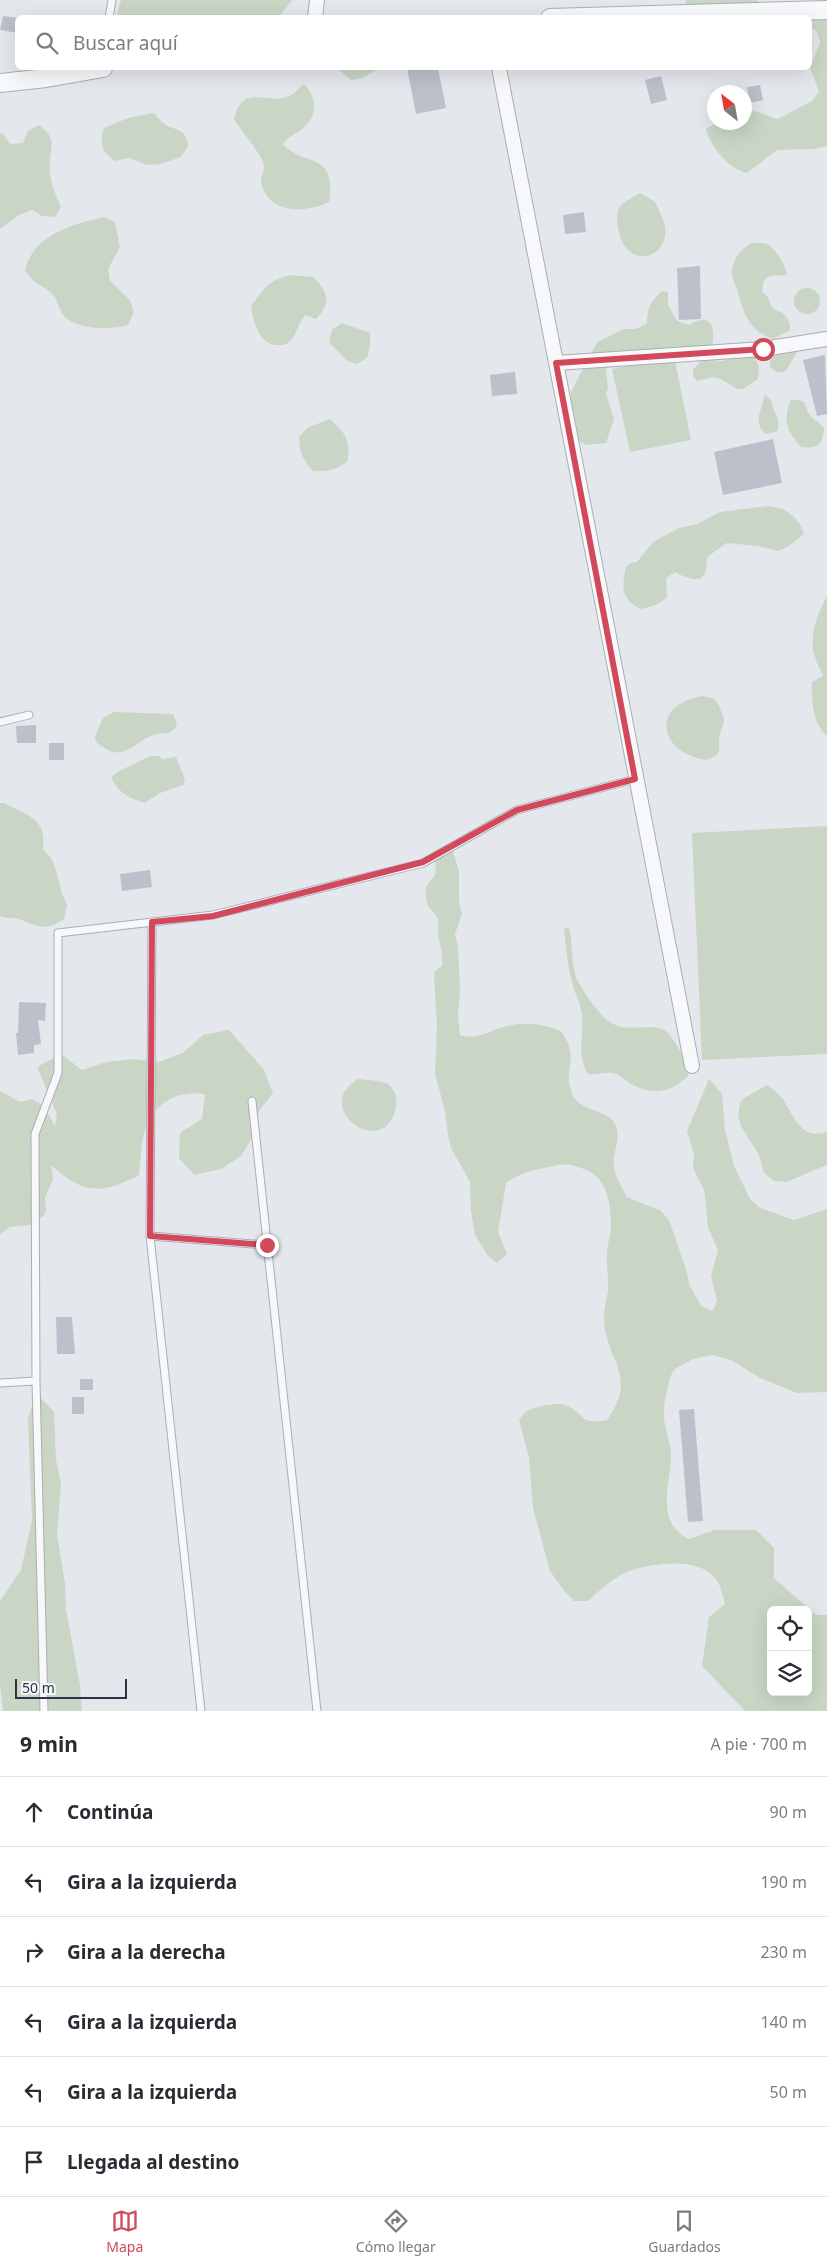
<!DOCTYPE html>
<html lang="es">
<meta charset="utf-8">
<style>
:root{--surface:#fff;--page:#f2f2f3;--text:#2b2b33;--muted:#7c7c81;--line:#e1e1e2;--accent:#d1495b}
body{margin:0;font-family:"Noto Sans",sans-serif;background:var(--page);color:var(--text)}
.controls{position:absolute;right:15px;bottom:15px;display:grid;overflow:hidden;border-radius:8px;box-shadow:0 5px 20px #0002}
.controls button{width:45px;height:45px;display:grid;place-items:center;padding:0;border:0;border-bottom:1px solid var(--line);background:var(--surface);color:var(--text);font:25px sans-serif}
.compass{position:absolute;left:707px;top:85px;width:45px;height:45px;border-radius:50%;background:var(--surface);box-shadow:0 5px 20px #0002;rotate:329deg}
.scale{position:absolute;left:15px;bottom:12px;width:112px;box-sizing:border-box;padding-left:5px;border:2px solid #2b3445;border-top:0;font-size:14px;line-height:18px;white-space:nowrap;color:#2b3445;-webkit-text-stroke:4px #f4f6f9;paint-order:stroke}
.stop{position:absolute;width:15px;height:15px;margin:-11px;border:4px solid #d1495b;border-radius:50%;background:#fff}
.stop.end{background:#d1495b;border-color:#fff;box-shadow:0 1px 5px #0008}
.list{margin:0;padding:0;list-style:none}
h2{display:flex;justify-content:space-between;align-items:center;height:65px;margin:0;padding:0 20px;font-size:21px}
h2 small{font-size:16px;font-weight:400;color:var(--muted)}
.list li{display:grid;grid-template-columns:32px 1fr auto;gap:15px;align-items:center;box-sizing:border-box;height:70px;padding:0 20px;border-top:1px solid var(--line)}
.list b{display:block;font-size:19px;white-space:nowrap}
.list em{font-size:16px;font-style:normal;color:var(--muted)}
.icon{flex:none;width:28px;height:28px;fill:none;stroke:currentColor;stroke-width:2;stroke-linecap:round;stroke-linejoin:round}
.map{position:relative;flex:none;width:827px;height:1711px;overflow:hidden}
.search{position:absolute;background:var(--surface);box-shadow:0 5px 20px #0002;left:15px;right:15px;top:15px;height:55px;display:flex;align-items:center;gap:12px;box-sizing:border-box;padding:0 18px;border-radius:8px;color:var(--muted);font-size:19px}
.sheet{height:485px;background:var(--surface)}
nav{display:flex;justify-content:space-around;align-items:center;box-sizing:border-box;height:70px;border-top:1px solid var(--line);background:var(--surface);font-size:14px;color:var(--muted)}
nav a{display:grid;justify-items:center;gap:2px}
nav .on{color:var(--accent)}
.map>svg:first-child{display:block}
.green{fill:#c9d6c5;fill-rule:evenodd}
.building{fill:#bbc0ca}
.lines{fill:none;stroke-linecap:round;stroke-linejoin:round}
.service-casing{stroke:#a9aeb7;stroke-width:9}
.minor-casing{stroke:#a9aeb7;stroke-width:16}
.tertiary-casing{stroke:#a9aeb7;stroke-width:20}
.service{stroke:#f7f8fa;stroke-width:7}
.minor{stroke:#f7f8fa;stroke-width:14}
.tertiary{stroke:#f7f8fa;stroke-width:18}
.route{stroke:#d1495b;stroke-width:6}
</style>
<div class="map">
<svg width="827" height="1711" viewBox="0 0 827 1711">
<rect width="100%" height="100%" fill="#e4e7ec"/>
<path class="green" d="M121 0H292L279 17H116Z
M686 0H757L760 5 827 18V146L814 149 777 150 747 173C728 168 711 148 706 129L716 123 744 122 745 114 751 110 778 119 812 101 819 91 810 68 820 43 817 31 810 27V18L685 7Z
M337 68H384C371 70 365 80 351 80Z
M304 84C318 99 318 117 301 130 294 135 287 137 283 145 308 168 336 151 329 202 306 213 269 215 261 183 260 177 265 171 264 165 260 152 242 132 234 119 243 82 266 106 289 96 295 94 298 88 304 84Z
M154 113C157 116 159 119 162 122 174 132 186 126 188 146L181 157 161 164 147 165 129 158 115 161C102 153 99 142 104 128L128 118Z
M39 125C61 141 47 150 50 172 51 185 56 196 61 207L55 217 42 216 32 210 19 215 0 229V133L3 134 10 144 23 143 28 131Z
M640 193C644 196 650 198 654 201 657 204 659 211 661 215 681 254 627 278 618 228 614 205 622 204 640 193Z
M104 217 115 222 120 247 108 269 110 281 130 300 134 312 128 325C111 330 77 330 64 316 59 310 58 301 53 295 45 285 35 287 25 270 33 235 73 224 104 217Z
M751 243C756 243 763 242 767 244 776 249 786 266 787 275 773 277 763 271 762 292L767 296 772 308C783 313 790 316 790 330L773 339C749 330 744 315 738 292 737 287 732 280 732 274 732 260 740 250 751 243Z
M290 275 313 277C328 292 332 302 316 319L305 315C298 323 297 335 289 342 286 345 282 345 278 345 259 346 253 320 251 306 264 289 269 280 290 275Z
M794 301a13 13 0 1 1 26 0a13 13 0 1 1-26 0Z
M662 291 668 292V305L677 321 689 325C693 323 697 320 701 320 716 317 715 342 710 349 680 349 626 344 606 370L608 388 606 394 614 419 606 443 586 445 580 442 573 431 570 399 571 392 597 342 624 329H636L647 323C647 308 651 301 662 291Z
M342 323 370 333V346L367 358 357 364 346 360 329 342 332 330Z
M798 350 786 371C778 374 774 372 770 366V353Z
M674 356 691 440 630 452 612 369Z
M741 356H754L759 367 758 379 743 389H737L721 379 714 377 697 381 693 376V370L702 360 722 361Z
M765 394 772 402C773 414 780 414 778 431L766 434C752 423 762 409 765 394Z
M791 400C811 399 802 406 811 416 815 421 820 423 824 428 823 444 818 449 801 447 787 431 782 420 791 400Z
M330 419C345 432 352 442 347 462 336 470 327 472 313 471 303 460 299 452 299 437L307 428Z
M767 506C786 507 798 516 804 534L789 546 778 551 758 546 727 543 707 557C706 561 707 565 706 569 704 586 684 577 675 572L666 578 667 597C659 605 651 607 640 609 620 597 622 588 626 567L631 563 637 562 653 542 679 528 697 524 720 512Z
M827 597V736C813 724 811 700 812 682L823 676C820 669 816 661 814 654 809 637 818 611 827 597Z
M702 696 715 699C719 706 726 717 723 725 722 729 720 732 719 737 719 752 723 754 706 760 658 752 650 705 702 696Z
M114 712 173 714 177 724C172 737 162 731 151 736 129 746 122 764 96 742L95 736 103 718Z
M151 756H158L163 759 176 757 185 779 183 785 160 793 144 803C129 798 117 792 111 777L121 770Z
M0 803H4C27 816 47 817 43 849L51 858 56 870 62 894 67 905 64 919C44 932 39 926 19 919 13 917 7 919 0 916Z
M827 826V1054L702 1060 692 833Z
M452 848 459 871V902L462 914 455 934 458 947 460 991 458 1016 460 1035C481 1041 491 1028 512 1025 526 1022 550 1025 562 1032 579 1059 565 1064 570 1087 575 1114 605 1106 615 1124 622 1138 612 1152 614 1166 615 1177 622 1187 627 1197L661 1211 669 1220 687 1272 689 1284 701 1306 713 1311 717 1300 711 1276 718 1250 708 1227 704 1190 693 1168 694 1155 687 1131 709 1079 722 1094 725 1130 734 1166 750 1199 760 1208 794 1220 827 1209V1392L797 1393 760 1378 731 1360 712 1355 693 1359 676 1368 672 1373C667 1386 663 1404 664 1418 665 1431 671 1444 671 1456 670 1486 655 1523 689 1539L715 1530H756L774 1548V1578L816 1615H827V1711H745L702 1666 709 1617 725 1604C723 1596 721 1586 716 1579 699 1557 656 1563 632 1570 615 1576 601 1589 588 1601H574L565 1592 550 1571 533 1508 529 1458 519 1420C521 1417 524 1413 527 1411 533 1407 558 1402 565 1405 585 1412 578 1426 607 1420 640 1374 604 1360 604 1317 604 1308 607 1299 608 1291 609 1278 606 1265 607 1253 607 1244 611 1235 611 1226 611 1203 607 1175 581 1168 573 1165 568 1163 559 1165 540 1169 522 1171 506 1183L498 1232 507 1254 497 1263 488 1256 475 1235 471 1210 470 1182 451 1148 448 1135 445 1111 435 1074 437 1026 434 974 435 971 442 966C443 955 440 945 438 935 438 930 439 924 438 919 434 909 427 911 426 896 424 875 441 885 434 858ZM771 1610H808V1692H771Z
M569 927C573 942 571 963 576 977 580 987 596 1010 605 1018 627 1038 648 1019 667 1032 670 1034 673 1040 676 1044 683 1055 686 1063 688 1076 669 1094 651 1096 628 1082 624 1079 617 1073 612 1073 604 1072 596 1075 588 1074 576 1053 584 1038 582 1015 581 1003 573 991 571 978 567 962 566 945 564 929Z
M229 1030 264 1070 273 1093 259 1111 253 1136 241 1156 221 1169 194 1175 179 1158 180 1133 202 1119 205 1094C179 1091 159 1099 147 1124 141 1136 141 1161 139 1175 101 1195 83 1194 51 1165L53 1180 45 1198 46 1210 44 1216 29 1225 10 1227 0 1234V1091L20 1102 32 1099 44 1106 55 1126 57 1114 37 1067 61 1054 82 1070 106 1062 133 1059 159 1062 183 1053 203 1035Z
M358 1079C366 1080 377 1080 385 1083 401 1089 398 1113 389 1123 369 1149 315 1105 358 1079Z
M767 1085C772 1089 778 1093 782 1098 794 1115 800 1141 827 1132V1165L786 1182 774 1181 764 1173 759 1155 742 1128 738 1116 740 1103 744 1098Z
M36 1393 54 1412 56 1460 61 1484 57 1534 65 1584 66 1610 80 1685 82 1711H3L0 1684V1601L21 1570 32 1520 28 1418Z"/>
<path class="building" d="M3 16 18 18V33L0 30Z
M407 68H438L446 108 416 114Z
M661 76 667 100 651 104 645 80Z
M760 85 763 100 750 103 747 87Z
M584 212 586 232 565 234 563 215Z
M700 266 701 319 679 320 677 268Z
M825 355 827 414 817 416 803 360Z
M515 372 517 394 492 396 490 375Z
M773 439 782 483 723 495 714 452Z
M36 725V743H17L16 726Z
M49 743H64V760H49Z
M150 870 152 887 122 891 120 874Z
M19 1002 46 1003 45 1021 38 1020 41 1044 34 1045V1053L18 1055 16 1033H18Z
M56 1317H72L75 1354H57Z
M80 1379H93V1390H80Z
M72 1397H84V1414H72Z
M694 1409 703 1521 688 1522 679 1410Z"/>
<g class="lines">
<g class="service-casing">
<path id="service" d="M109 18 112 0
M0 722 29 715
M152 922 150 1236 201 1711
M252 1101 317 1711
M150 1236 267 1245
M0 1383 36 1381
M44 1711 36 1381 35 1134 58 1073V933L213 915 423 863 517 810 635 779"/>
</g>
<g class="minor-casing">
<path id="minor" d="M315 18 317 0
M499 68 692 1066
M556 363 763 349 827 339"/>
</g>
<g class="tertiary-casing">
<path id="tertiary" d="M550 18 827 10
M0 83 46 78 103 68"/>
</g>
<use href="#service" class="service"/>
<use href="#minor" class="minor"/>
<use href="#tertiary" class="tertiary"/>
</g>
<g class="lines">
<path class="route" d="M267 1245 150 1236 152 922 213 916 423 862 517 810 635 779 556 363 763 349"/>
</g>
</svg>
<div class="controls">
<button><svg class="icon" aria-label="locate" viewBox="0 0 24 24"><circle cx="12" cy="12" r="6"/><path d="M12 2v4M12 18v4M2 12h4M18 12h4"/></svg></button>
<button><svg class="icon" aria-label="layers" viewBox="0 0 24 24"><path d="M12 4l9 5-9 5-9-5zM3 14l9 5 9-5"/></svg></button>
</div>
<svg class="compass" viewBox="-18 -18 36 36"><path d="M0-13l5 13h-10z" fill="#e53935"/><path d="M0 13l5-13h-10z" fill="#7c7c81"/></svg>
<div class="scale">50 m</div>
<div class="stop" style="left:763px;top:349px"></div>
<div class="stop end" style="left:267px;top:1245px"></div>
<div class="search"><svg class="icon" aria-label="search" viewBox="0 0 24 24"><circle cx="10" cy="10" r="6"/><path d="M15 15l6 6"/></svg>Buscar aquí</div>
</div>
<section class="sheet">
<h2>9 min<small>A pie · 700 m</small></h2>
<ul class="list">
<li><svg class="icon" aria-label="ahead" viewBox="0 0 24 24"><path d="M12 20V5M6 11l6-6 6 6"/></svg><div><b>Continúa</b></div><em>90 m</em></li>
<li><svg class="icon" aria-label="left" viewBox="0 0 24 24"><path d="M17 20v-9H6M10 6l-5 5 5 5"/></svg><div><b>Gira a la izquierda</b></div><em>190 m</em></li>
<li><svg class="icon" aria-label="right" viewBox="0 0 24 24"><path d="M7 20v-9h11M14 6l5 5-5 5"/></svg><div><b>Gira a la derecha</b></div><em>230 m</em></li>
<li><svg class="icon" aria-label="left" viewBox="0 0 24 24"><path d="M17 20v-9H6M10 6l-5 5 5 5"/></svg><div><b>Gira a la izquierda</b></div><em>140 m</em></li>
<li><svg class="icon" aria-label="left" viewBox="0 0 24 24"><path d="M17 20v-9H6M10 6l-5 5 5 5"/></svg><div><b>Gira a la izquierda</b></div><em>50 m</em></li>
<li><svg class="icon" aria-label="arrive" viewBox="0 0 24 24"><path d="M6 21V4h12l-3 4 3 4H6"/></svg><div><b>Llegada al destino</b></div></li>
</ul>
</section>
<nav>
<a class="on"><svg class="icon" aria-label="map" viewBox="0 0 24 24"><path d="M3 6l6-2 6 2 6-2v14l-6 2-6-2-6 2zM9 4v14M15 6v14"/></svg>Mapa</a>
<a><svg class="icon" aria-label="directions" viewBox="0 0 24 24"><path d="M12 3l9 9-9 9-9-9zM9 14v-3h6M13 9l2 2-2 2"/></svg>Cómo llegar</a>
<a><svg class="icon" aria-label="saved" viewBox="0 0 24 24"><path d="M7 4h10v16l-5-4-5 4z"/></svg>Guardados</a>
</nav>
